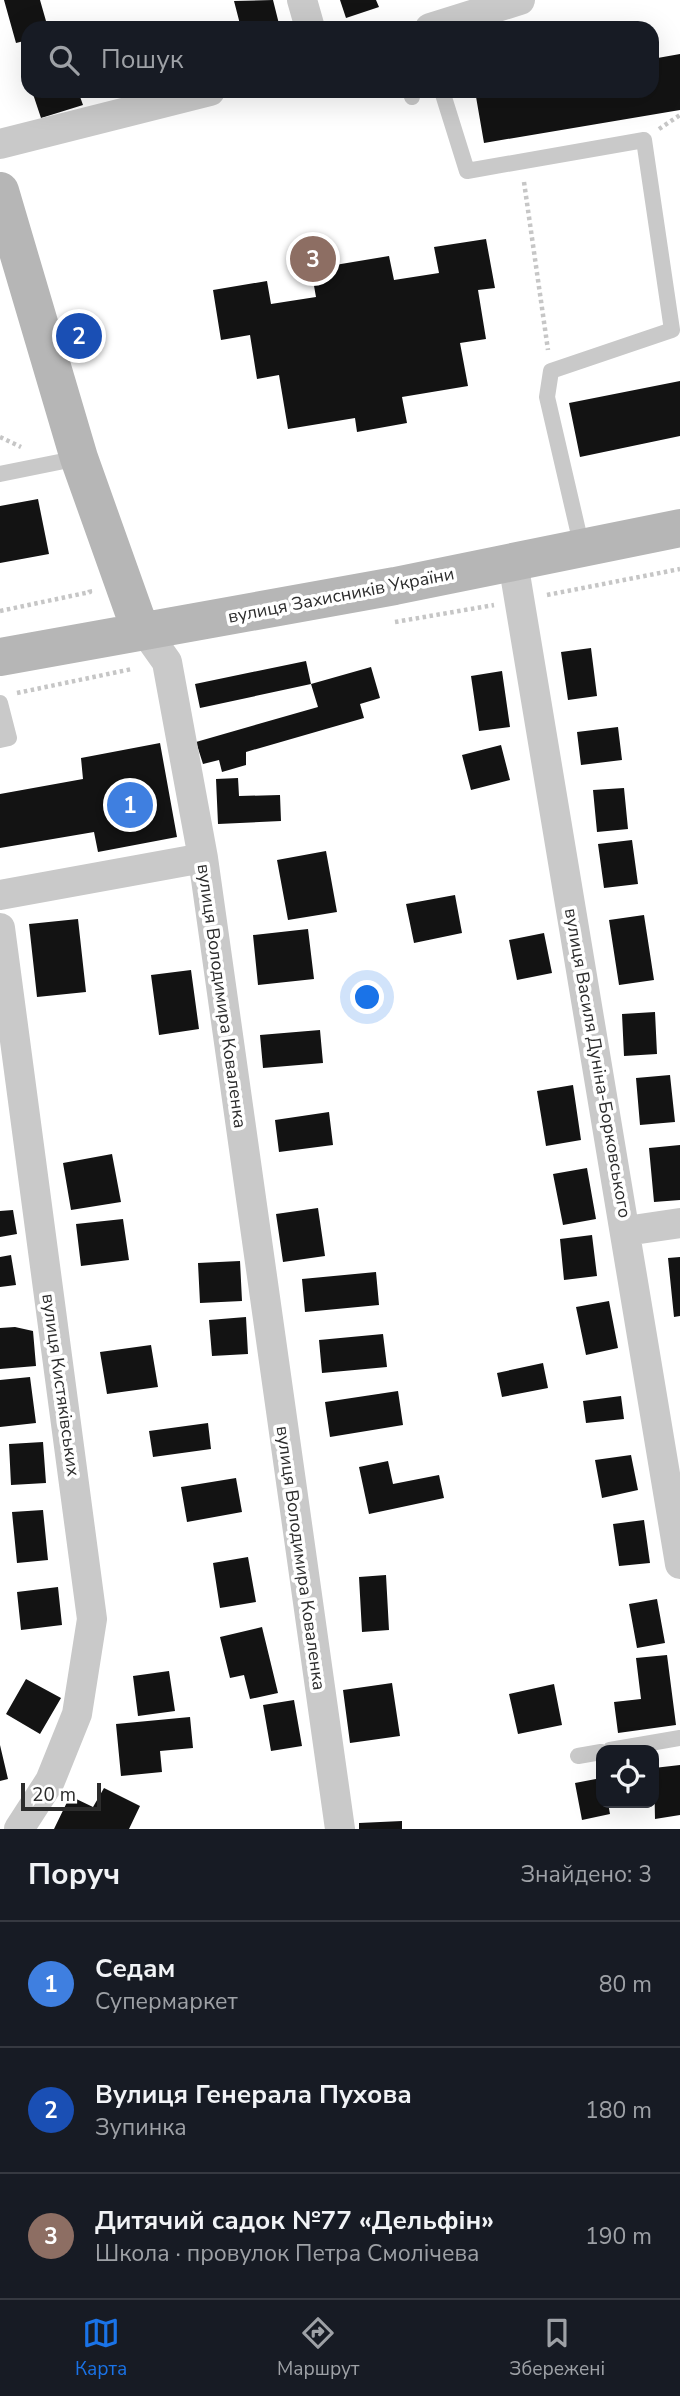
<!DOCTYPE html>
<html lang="uk">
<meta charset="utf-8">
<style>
:root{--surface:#171b24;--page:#20242c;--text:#f1f3f6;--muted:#9ea1a6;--line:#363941;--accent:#1a73e8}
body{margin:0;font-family:"Nunito Sans",sans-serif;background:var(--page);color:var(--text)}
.controls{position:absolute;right:21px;bottom:21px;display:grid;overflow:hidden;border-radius:14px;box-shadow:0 7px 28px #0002}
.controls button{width:63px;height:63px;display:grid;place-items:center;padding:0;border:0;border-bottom:2px solid var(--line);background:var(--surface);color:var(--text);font:35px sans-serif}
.scale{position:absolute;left:21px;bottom:18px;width:80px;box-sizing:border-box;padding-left:7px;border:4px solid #2c2c2c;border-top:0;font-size:19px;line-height:24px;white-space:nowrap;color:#2c2c2c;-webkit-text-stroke:5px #fff;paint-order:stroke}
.you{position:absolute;left:368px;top:998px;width:24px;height:24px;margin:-18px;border:5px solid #fff;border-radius:50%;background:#1a73e8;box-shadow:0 0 0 10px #1a73e833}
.badge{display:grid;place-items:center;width:46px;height:46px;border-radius:50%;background:var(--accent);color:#fff;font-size:23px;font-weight:700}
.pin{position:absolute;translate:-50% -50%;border:4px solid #fff;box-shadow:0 2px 7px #0006}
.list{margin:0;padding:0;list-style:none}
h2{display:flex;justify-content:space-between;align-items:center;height:91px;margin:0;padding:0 28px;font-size:30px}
h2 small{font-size:23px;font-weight:400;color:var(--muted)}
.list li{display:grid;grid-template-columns:46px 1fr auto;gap:21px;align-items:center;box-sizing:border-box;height:126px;padding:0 28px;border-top:2px solid var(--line)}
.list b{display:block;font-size:26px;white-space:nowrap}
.list p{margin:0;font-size:23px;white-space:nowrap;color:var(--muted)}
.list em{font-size:23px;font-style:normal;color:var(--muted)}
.icon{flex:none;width:38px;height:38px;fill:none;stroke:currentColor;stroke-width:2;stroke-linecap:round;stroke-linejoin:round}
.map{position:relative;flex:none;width:680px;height:1829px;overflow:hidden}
.search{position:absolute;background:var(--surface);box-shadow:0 7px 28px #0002;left:21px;right:21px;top:21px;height:77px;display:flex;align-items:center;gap:18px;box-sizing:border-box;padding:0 24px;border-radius:21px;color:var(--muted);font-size:26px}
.sheet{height:469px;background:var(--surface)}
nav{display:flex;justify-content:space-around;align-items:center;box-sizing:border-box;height:98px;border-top:2px solid var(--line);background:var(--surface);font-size:19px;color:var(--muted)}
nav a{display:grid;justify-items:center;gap:4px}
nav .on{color:var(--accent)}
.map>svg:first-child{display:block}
.building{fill:#131313}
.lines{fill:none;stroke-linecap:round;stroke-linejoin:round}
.path{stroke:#c6c6c6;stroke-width:4.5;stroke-dasharray:3.5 3.5;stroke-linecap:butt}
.lane{stroke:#c9c9c9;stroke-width:16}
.street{stroke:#c9c9c9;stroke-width:30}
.secondary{stroke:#b6b6b6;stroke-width:38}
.labels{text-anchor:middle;stroke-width:7;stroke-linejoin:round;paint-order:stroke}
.street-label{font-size:18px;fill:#2c2c2c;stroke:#fff}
</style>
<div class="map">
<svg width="680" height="1829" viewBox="0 0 680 1829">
<rect width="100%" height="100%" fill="#fff"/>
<path class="building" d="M4 0H40L48 28H28V40L16 43Z
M273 0 280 28H241L234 1Z
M340 0H376L379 7 346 18Z
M680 54V110L484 143 475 91H652V59Z
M32 91H78L83 105 41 118Z
M486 239 495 288 478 290 486 339 460 343 468 386 402 397 407 423 357 432 355 418 288 429 279 375 257 379 250 335 221 340 213 290 267 281 271 304 316 297 311 269 389 256 394 280 439 273 434 247Z
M680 381V436L580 457 569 403Z
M38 499 49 554 0 563V506Z
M591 648 597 696 568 700 561 652Z
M306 661 311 684 371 667 380 698 360 704 364 718 246 752V765L222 772 219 760 203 764 196 742 318 707 311 684 200 708 195 684Z
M502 671 510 727 479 731 471 676Z
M618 727 622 760 581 765 577 732Z
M160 743 177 837 98 852 94 832 0 848V794L83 779 81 758Z
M501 745 510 780 471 790 462 755Z
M238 778 239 796 280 795 281 821 218 824 216 779Z
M624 788 628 829 597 832 593 790Z
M632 840 638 884 604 888 598 844Z
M326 851 337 912 288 920 277 860Z
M455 895 462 933 414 943 406 904Z
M644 915 654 980 619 985 609 920Z
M78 919 86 992 37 997 29 924Z
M308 929 314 979 258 985 253 935Z
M544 933 552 973 517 980 509 940Z
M191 970 199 1029 159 1035 151 975Z
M655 1012 657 1054 624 1056 622 1014Z
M320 1030 323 1063 263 1068 260 1035Z
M670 1075 675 1122 640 1125 636 1078Z
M573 1085 581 1140 546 1146 537 1091Z
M329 1112 333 1145 279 1152 275 1120Z
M680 1145V1200L654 1202 649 1148Z
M112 1154 121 1202 71 1210 63 1163Z
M587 1168 596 1219 563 1225 553 1174Z
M318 1208 325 1256 283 1262 276 1214Z
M13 1210 17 1234 0 1237V1211Z
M123 1219 129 1260 81 1266 76 1224Z
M592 1235 597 1276 564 1280 560 1239Z
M11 1255 16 1285 0 1287V1257Z
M680 1257V1316L674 1317 668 1258Z
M240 1261 242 1301 200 1303 198 1263Z
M376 1272 379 1305 305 1312 302 1279Z
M609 1301 618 1348 586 1355 576 1307Z
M246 1317 248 1354 212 1356 209 1320Z
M15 1327 33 1331 36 1366 0 1369V1328Z
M383 1334 387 1367 322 1373 319 1340Z
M151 1345 158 1387 107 1394 100 1352Z
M543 1363 548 1388 502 1397 497 1373Z
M30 1377 36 1423 0 1427V1380Z
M398 1391 403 1425 330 1437 325 1402Z
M621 1396 624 1419 586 1423 583 1401Z
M208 1423 211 1449 153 1457 149 1431Z
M43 1442 46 1483 11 1485 9 1444Z
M631 1455 638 1490 602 1498 595 1460Z
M388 1461 393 1484 439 1475 444 1498 369 1514 359 1467Z
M236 1478 242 1512 187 1522 181 1487Z
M43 1510 48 1560 17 1563 12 1512Z
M644 1520 650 1563 619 1566 613 1524Z
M248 1557 256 1602 220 1608 213 1563Z
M386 1575 389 1630 362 1632 359 1577Z
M58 1587 62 1625 21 1630 17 1592Z
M657 1599 665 1643 637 1648 629 1604Z
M262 1627 278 1693 250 1699 244 1675 230 1678 220 1637Z
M667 1655 676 1725 618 1733 614 1702 641 1699 636 1658Z
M169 1671 175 1711 138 1716 133 1676Z
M26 1679 61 1698 40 1734 6 1714Z
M392 1683 400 1736 350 1743 343 1690Z
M554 1684 562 1725 518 1734 509 1694Z
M294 1700 302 1746 271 1751 263 1705Z
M190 1717 193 1748 160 1751 162 1772 121 1776 116 1724Z
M0 1745 8 1779 0 1781Z
M680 1765V1815L655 1819 654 1768Z
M601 1778V1803H608L610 1814 582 1820 575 1783Z
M104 1788 140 1806 129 1829H54L70 1796 93 1807Z
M402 1821V1829H359V1823Z"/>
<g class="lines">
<path class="path" d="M659 129 680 115
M524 182 548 350
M0 437 21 447
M547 595 680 569
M0 611 90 592 89 587
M395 622 494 605
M17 693 132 669"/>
<path class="lane" d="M411 91 412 97
M442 91 467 171 644 140 672 330 551 371 547 397 582 548
M0 474 79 458
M0 703 9 738 0 740
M610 1750 680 1738
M578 1756 601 1752"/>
<path class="street" d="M302 0 310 28
M430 28 520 0
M0 144 210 91
M513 562 680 1564
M145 631 167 662 203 858 340 1829
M0 895 203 858
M0 928 92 1619 77 1714 50 1781 19 1829
M626 1231 680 1223"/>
<path class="secondary" d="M0 191 79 458 136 618 145 631
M0 657 395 586 680 528"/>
</g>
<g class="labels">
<g class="street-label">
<text transform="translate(341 595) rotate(-11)" y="6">вулиця Захисників України</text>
<text transform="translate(222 996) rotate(82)" y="6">вулиця Володимира Коваленка</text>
<text transform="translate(598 1063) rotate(80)" y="6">вулиця Василя Дуніна-Борковського</text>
<text transform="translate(61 1385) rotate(82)" y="6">вулиця Кистяківських</text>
<text transform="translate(301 1558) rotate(82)" y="6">вулиця Володимира Коваленка</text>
</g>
</g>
</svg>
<div class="controls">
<button><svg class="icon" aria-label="locate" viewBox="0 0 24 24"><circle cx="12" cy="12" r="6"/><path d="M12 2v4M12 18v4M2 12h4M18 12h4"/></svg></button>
</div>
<div class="scale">20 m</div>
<div class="you"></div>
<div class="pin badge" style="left:130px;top:805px;background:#3f7fe0">1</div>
<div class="pin badge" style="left:79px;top:336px;background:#1a4fb4">2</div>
<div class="pin badge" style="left:313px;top:259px;background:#8d6e63">3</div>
<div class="search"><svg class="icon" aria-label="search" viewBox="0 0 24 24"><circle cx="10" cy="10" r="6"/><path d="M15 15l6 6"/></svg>Пошук</div>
</div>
<section class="sheet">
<h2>Поруч<small>Знайдено: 3</small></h2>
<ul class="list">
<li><span class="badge" style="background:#3f7fe0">1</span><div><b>Седам</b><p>Супермаркет</p></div><em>80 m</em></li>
<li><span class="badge" style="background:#1a4fb4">2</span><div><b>Вулиця Генерала Пухова</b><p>Зупинка</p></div><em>180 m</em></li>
<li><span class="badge" style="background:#8d6e63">3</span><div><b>Дитячий садок №77 «Дельфін»</b><p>Школа · провулок Петра Смолічева</p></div><em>190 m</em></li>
</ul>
</section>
<nav>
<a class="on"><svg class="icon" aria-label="map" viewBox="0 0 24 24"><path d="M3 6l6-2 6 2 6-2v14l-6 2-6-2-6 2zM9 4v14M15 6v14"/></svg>Карта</a>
<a><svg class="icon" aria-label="directions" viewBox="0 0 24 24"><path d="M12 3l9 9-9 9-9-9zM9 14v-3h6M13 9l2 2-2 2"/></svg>Маршрут</a>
<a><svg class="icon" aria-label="saved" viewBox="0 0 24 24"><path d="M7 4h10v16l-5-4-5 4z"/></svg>Збережені</a>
</nav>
